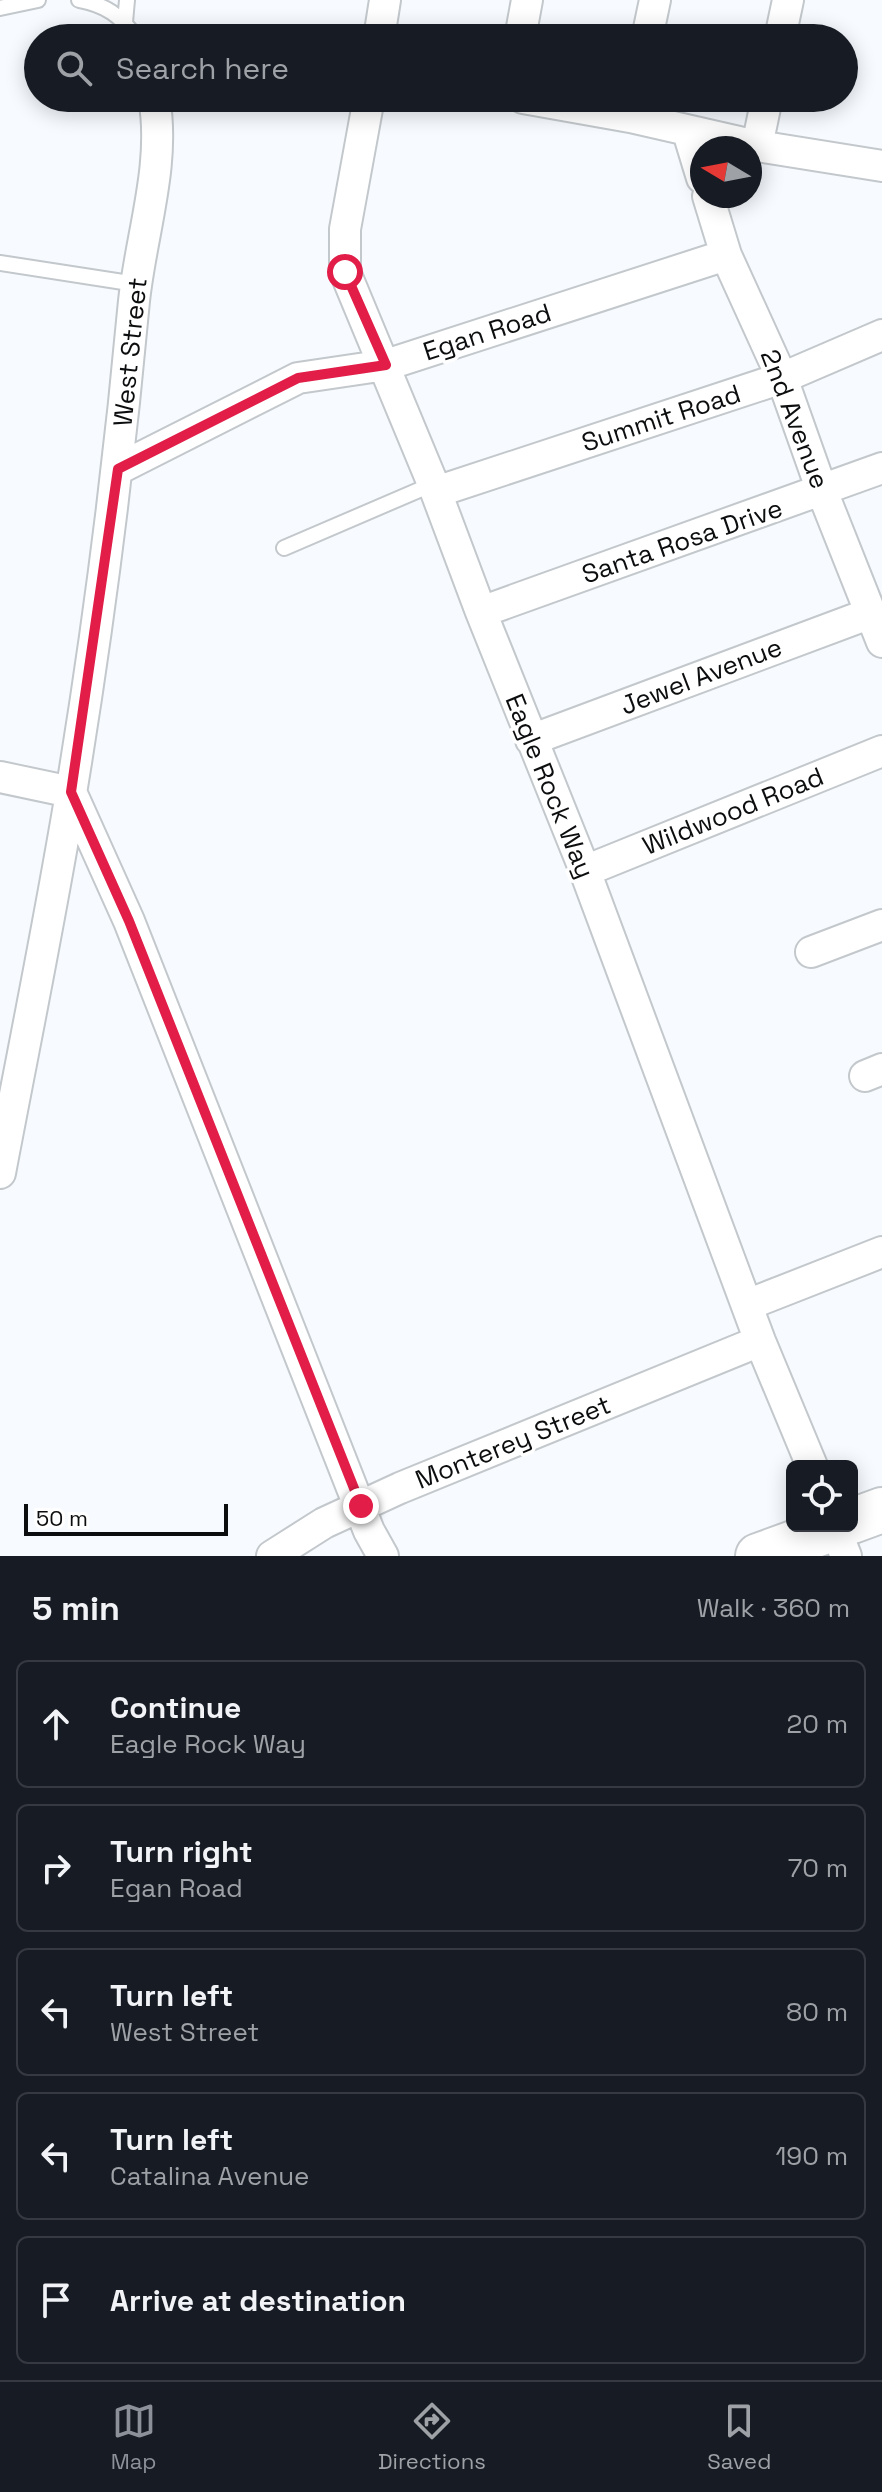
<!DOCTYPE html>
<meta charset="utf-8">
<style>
:root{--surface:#171b24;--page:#242831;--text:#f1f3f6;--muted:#9ea1a6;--line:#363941;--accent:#8c9099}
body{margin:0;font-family:"Space Grotesk",sans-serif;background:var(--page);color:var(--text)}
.controls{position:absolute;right:24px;bottom:24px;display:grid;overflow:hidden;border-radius:12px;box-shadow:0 4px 20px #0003}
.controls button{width:72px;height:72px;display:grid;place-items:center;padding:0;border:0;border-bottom:2px solid var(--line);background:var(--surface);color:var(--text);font:40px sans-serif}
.compass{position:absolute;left:690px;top:136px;width:72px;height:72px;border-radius:50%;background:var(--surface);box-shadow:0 4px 20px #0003;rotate:280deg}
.scale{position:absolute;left:24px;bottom:20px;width:204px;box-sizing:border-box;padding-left:8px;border:4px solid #0c0d0e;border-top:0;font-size:22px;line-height:28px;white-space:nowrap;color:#0c0d0e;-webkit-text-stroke:6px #fff;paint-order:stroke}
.stop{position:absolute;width:24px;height:24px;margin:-18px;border:6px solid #e11d48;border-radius:50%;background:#fff}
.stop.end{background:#e11d48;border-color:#fff;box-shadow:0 2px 8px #0008}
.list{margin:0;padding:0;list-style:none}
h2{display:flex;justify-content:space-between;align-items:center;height:104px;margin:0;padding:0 32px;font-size:34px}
h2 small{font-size:26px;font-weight:400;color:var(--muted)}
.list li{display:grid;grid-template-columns:52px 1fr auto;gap:24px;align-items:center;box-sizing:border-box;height:128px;margin:0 16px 16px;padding:0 16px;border:2px solid var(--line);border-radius:12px}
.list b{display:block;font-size:30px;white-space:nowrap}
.list p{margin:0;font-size:26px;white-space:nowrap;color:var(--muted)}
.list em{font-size:26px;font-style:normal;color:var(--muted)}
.icon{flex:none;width:44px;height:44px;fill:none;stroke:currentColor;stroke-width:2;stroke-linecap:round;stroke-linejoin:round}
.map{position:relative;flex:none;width:882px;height:1556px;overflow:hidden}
.search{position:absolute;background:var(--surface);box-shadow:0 4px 20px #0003;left:24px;right:24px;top:24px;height:88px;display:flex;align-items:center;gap:20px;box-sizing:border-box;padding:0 28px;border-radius:44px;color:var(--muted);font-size:30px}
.sheet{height:824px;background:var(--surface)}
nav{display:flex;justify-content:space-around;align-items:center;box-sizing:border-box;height:112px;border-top:2px solid var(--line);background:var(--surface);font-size:22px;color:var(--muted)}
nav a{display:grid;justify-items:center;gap:4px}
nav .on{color:var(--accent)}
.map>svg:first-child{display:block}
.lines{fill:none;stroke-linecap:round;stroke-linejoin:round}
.lane-casing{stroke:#c3c8cc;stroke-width:18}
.street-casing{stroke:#c3c8cc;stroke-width:34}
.highway-casing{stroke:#c3c8cc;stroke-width:48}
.lane{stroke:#fff;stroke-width:14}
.street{stroke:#fff;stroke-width:30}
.highway{stroke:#fff;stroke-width:44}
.route{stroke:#e11d48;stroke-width:10}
.labels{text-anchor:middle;stroke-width:7;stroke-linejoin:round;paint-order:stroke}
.street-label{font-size:26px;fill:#0c0d0e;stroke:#fff}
</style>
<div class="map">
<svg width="882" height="1556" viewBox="0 0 882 1556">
<rect width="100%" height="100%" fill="#f7fbff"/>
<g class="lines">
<g class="lane-casing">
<path id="lane" d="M79 0C105 5 121 15 136 38
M0 8 38 0
M125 22 127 0
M0 263 136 284
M284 548 433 484"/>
</g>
<g class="street-casing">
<path id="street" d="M379 38 385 0
M520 38 527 0
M647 38 655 0
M780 38 788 0
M369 98 345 229V272L433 484 481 612 585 871 760 1341 812 1466
M523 98 630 117 757 146 882 166
M688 132 702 178
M757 146 767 98
M708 196 726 255 782 378 822 491 882 642
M118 469 298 378 386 365 726 255
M436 492 782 378 882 335
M481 612 882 468
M531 740 871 613
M0 777 71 792 129 921 369 1531 383 1556
M585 871 882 751
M811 952 882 925
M865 1076 882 1069
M0 1173C24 1046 50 920 71 793 98 630 119 466 134 301 141 234 166 165 154 98
M747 1305 882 1252
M834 1526 846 1556
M272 1556 324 1523 400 1488 760 1341"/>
</g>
<g class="highway-casing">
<path id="highway" d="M852 1521 882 1510
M758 1556 840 1526"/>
</g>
<use href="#lane" class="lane"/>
<use href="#street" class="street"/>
<use href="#highway" class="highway"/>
</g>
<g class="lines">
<path class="route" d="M345 272 386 365 298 378 118 469 71 792 129 921 361 1506"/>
</g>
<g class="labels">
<g class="street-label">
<text transform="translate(487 332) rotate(-18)" y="9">Egan Road</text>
<text transform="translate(130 352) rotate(-84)" y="9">West Street</text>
<text transform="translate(661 418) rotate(-18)" y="9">Summit Road</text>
<text transform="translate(795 419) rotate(69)" y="9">2nd Avenue</text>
<text transform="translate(682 541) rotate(-19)" y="9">Santa Rosa Drive</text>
<text transform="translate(701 676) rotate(-21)" y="9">Jewel Avenue</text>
<text transform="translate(550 786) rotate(68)" y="9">Eagle Rock Way</text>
<text transform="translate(733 811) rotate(-22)" y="9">Wildwood Road</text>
<text transform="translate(513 1442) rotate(-22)" y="9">Monterey Street</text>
</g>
</g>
</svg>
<div class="controls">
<button><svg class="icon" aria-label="locate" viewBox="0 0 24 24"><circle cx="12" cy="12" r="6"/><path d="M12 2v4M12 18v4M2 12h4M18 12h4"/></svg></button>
</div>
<svg class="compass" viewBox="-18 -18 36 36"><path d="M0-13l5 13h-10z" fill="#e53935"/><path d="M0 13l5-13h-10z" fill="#9ea1a6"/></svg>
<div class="scale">50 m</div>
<div class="stop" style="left:345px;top:272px"></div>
<div class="stop end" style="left:361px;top:1506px"></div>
<div class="search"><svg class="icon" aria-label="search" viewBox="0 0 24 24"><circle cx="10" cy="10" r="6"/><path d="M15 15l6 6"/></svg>Search here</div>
</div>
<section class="sheet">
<h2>5 min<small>Walk · 360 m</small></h2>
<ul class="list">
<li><svg class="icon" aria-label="ahead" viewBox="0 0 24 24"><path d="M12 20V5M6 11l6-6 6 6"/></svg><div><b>Continue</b><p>Eagle Rock Way</p></div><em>20 m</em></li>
<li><svg class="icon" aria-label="right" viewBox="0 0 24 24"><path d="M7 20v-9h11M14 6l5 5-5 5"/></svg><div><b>Turn right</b><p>Egan Road</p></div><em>70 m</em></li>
<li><svg class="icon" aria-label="left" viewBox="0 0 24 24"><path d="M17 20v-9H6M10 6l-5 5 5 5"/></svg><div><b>Turn left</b><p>West Street</p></div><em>80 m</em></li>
<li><svg class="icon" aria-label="left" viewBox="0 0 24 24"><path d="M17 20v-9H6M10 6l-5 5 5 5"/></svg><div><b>Turn left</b><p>Catalina Avenue</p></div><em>190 m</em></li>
<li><svg class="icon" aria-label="arrive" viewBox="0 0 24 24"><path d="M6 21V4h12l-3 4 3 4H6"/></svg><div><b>Arrive at destination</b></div></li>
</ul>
</section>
<nav>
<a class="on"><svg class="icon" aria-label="map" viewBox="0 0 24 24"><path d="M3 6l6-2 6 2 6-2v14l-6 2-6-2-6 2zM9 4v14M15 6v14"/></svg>Map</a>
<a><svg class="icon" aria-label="directions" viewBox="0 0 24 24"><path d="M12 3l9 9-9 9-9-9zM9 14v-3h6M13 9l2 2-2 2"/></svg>Directions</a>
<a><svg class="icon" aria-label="saved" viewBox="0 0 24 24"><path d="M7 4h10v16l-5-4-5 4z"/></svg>Saved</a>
</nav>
